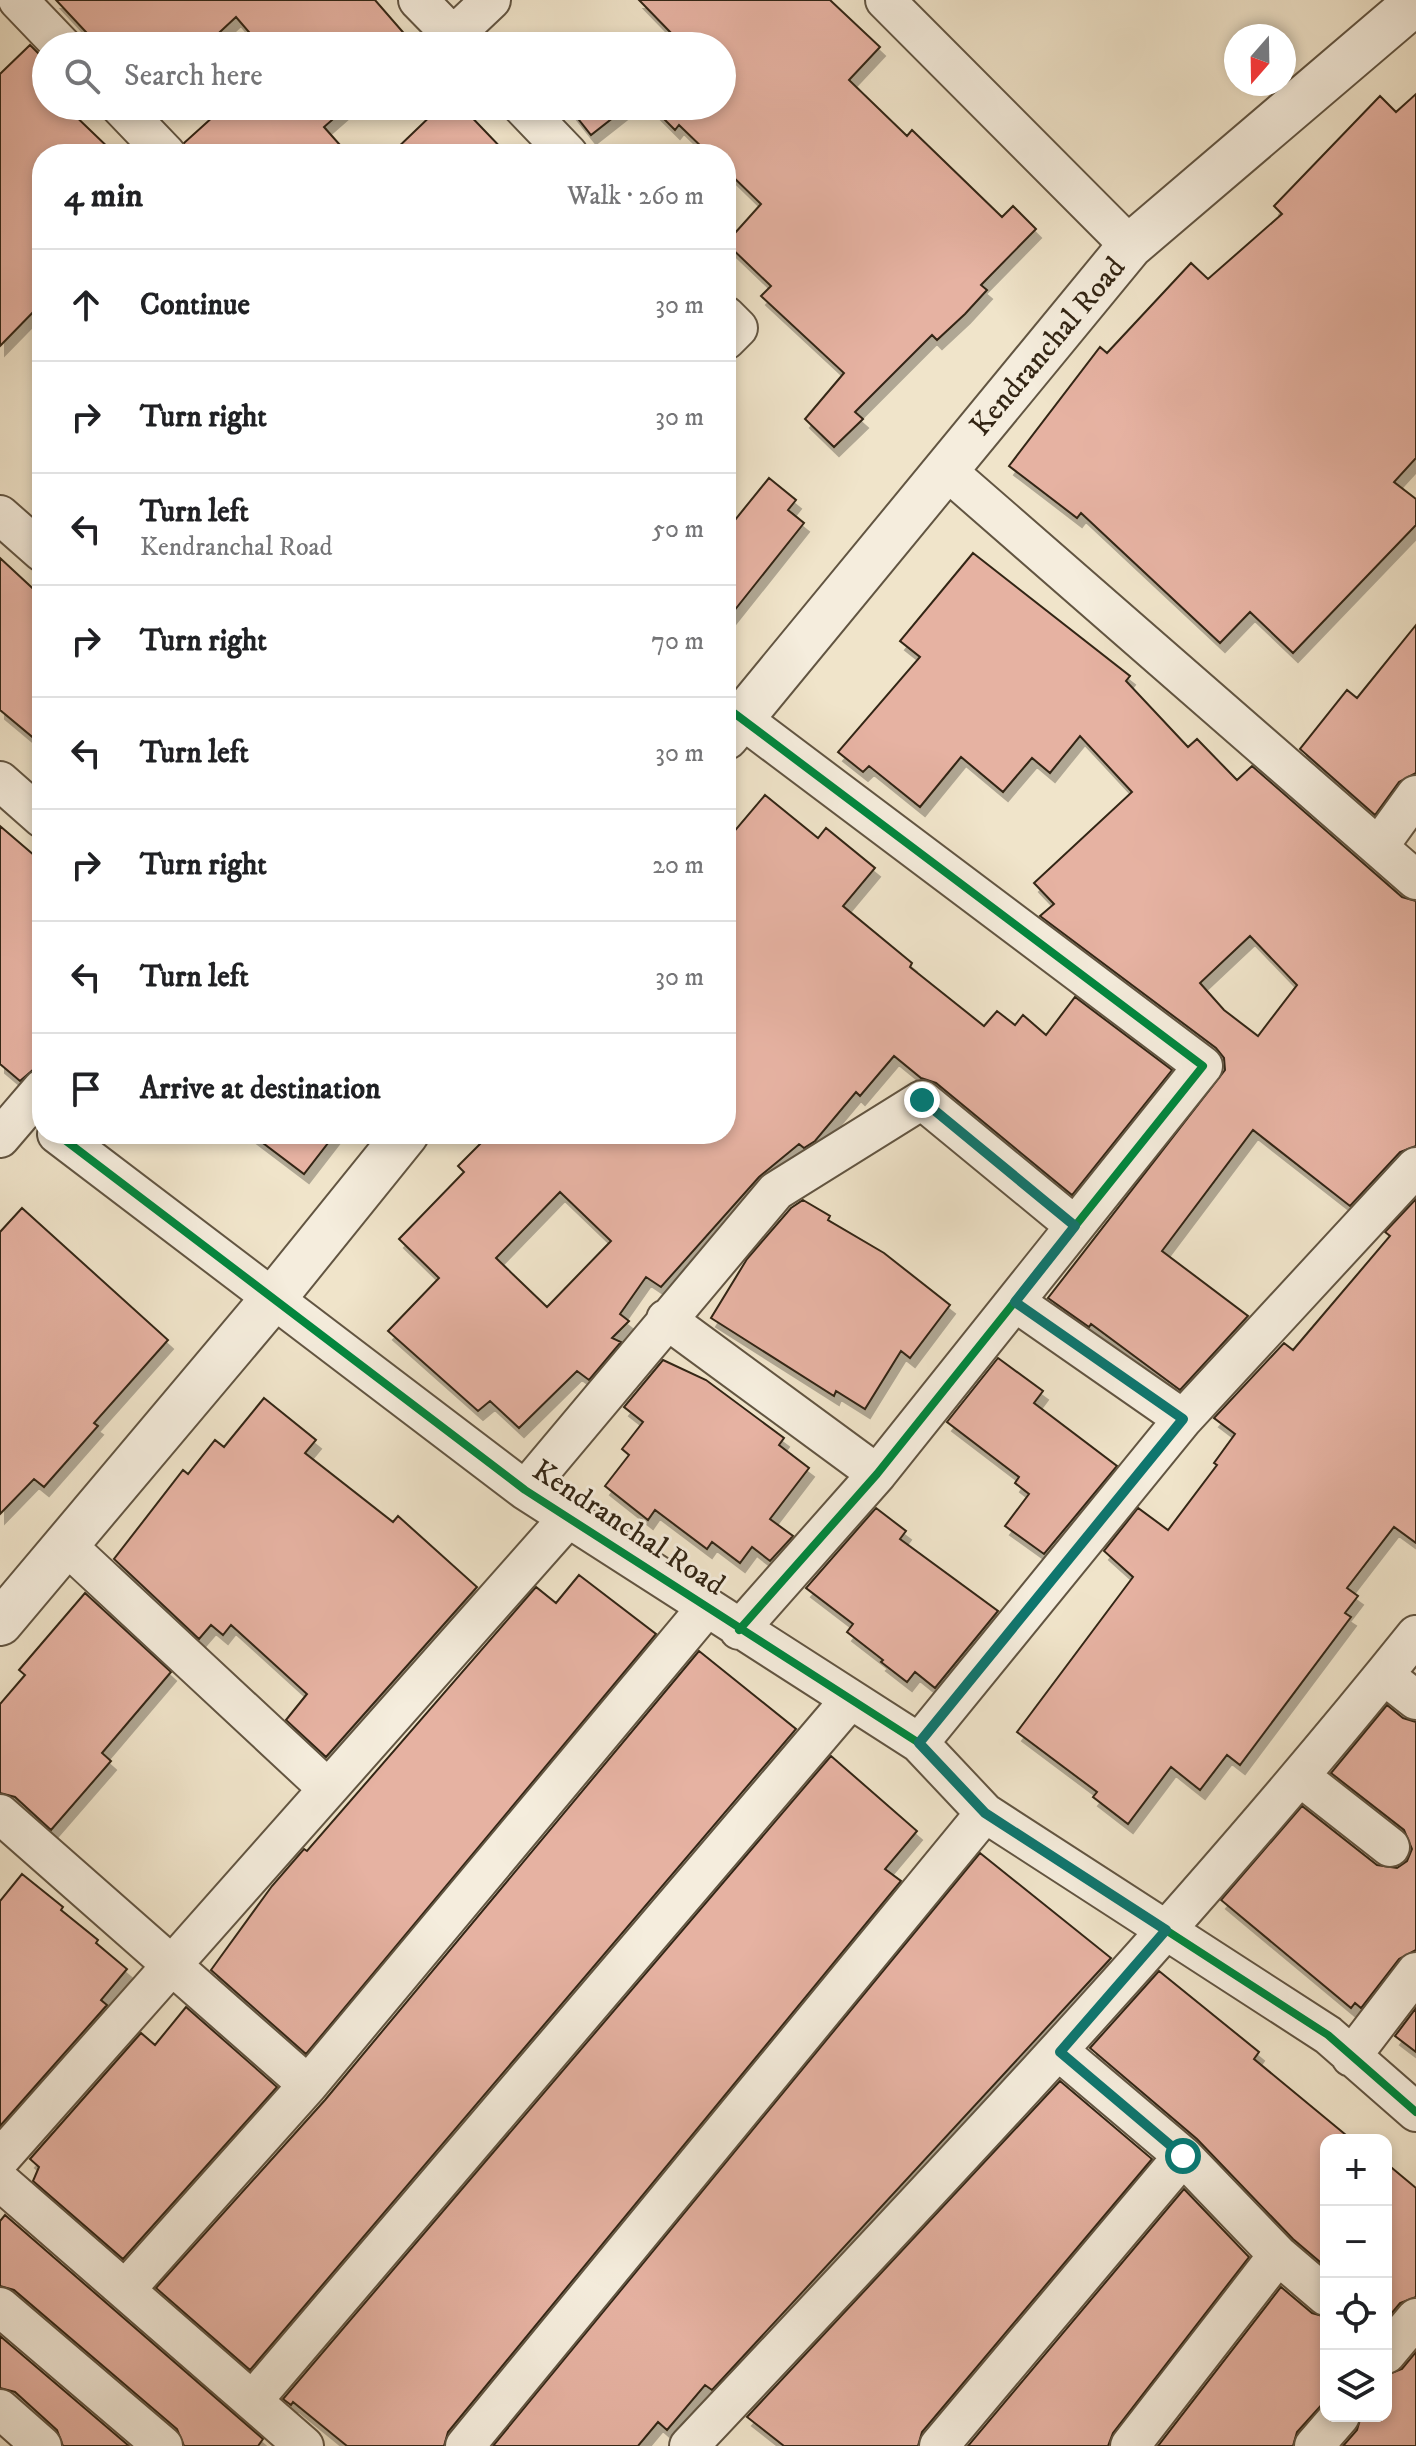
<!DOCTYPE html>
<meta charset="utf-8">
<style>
:root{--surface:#fff;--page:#f2f2f2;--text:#202124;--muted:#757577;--line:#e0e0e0}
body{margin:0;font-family:"IM FELL DW Pica",serif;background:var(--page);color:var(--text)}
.controls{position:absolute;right:24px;bottom:24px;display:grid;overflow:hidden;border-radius:16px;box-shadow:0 4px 12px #0003}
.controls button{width:72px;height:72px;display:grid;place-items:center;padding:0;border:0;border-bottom:2px solid var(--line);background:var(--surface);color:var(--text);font:40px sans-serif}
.compass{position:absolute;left:1224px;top:24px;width:72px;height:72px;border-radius:50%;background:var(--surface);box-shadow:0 4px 12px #0003;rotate:200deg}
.stop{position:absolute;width:24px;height:24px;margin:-18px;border:6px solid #0f766e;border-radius:50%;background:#fff}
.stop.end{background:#0f766e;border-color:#fff;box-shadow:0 2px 8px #0008}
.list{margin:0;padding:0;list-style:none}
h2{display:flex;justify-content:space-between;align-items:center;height:104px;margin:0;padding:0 32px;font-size:34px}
h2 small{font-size:26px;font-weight:400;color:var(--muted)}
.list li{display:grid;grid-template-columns:52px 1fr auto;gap:24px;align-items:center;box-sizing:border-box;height:112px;padding:0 32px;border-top:2px solid var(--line)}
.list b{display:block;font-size:30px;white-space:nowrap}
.list p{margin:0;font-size:26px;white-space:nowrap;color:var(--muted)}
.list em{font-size:26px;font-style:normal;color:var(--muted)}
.icon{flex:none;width:44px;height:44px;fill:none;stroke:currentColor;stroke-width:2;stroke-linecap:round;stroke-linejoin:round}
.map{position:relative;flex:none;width:1416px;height:2446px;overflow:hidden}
.search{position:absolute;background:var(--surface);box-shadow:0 4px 12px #0003;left:32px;top:32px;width:704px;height:88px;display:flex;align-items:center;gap:20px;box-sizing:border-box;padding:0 28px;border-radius:44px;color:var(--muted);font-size:30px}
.panel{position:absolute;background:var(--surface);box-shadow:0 4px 12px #0003;left:32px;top:144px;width:704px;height:1000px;border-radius:32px}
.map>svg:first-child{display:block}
.building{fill:#e6b2a2;stroke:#332514;stroke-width:2;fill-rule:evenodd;filter:url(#shadow)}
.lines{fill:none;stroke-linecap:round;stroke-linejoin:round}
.minor-casing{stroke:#625542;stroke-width:42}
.tertiary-casing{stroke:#625542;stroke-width:48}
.minor{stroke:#f5eddd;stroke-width:38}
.tertiary{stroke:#f5eddd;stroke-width:44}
.cycleway-casing{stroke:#f5eddd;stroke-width:13}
.cycleway{stroke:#00873e;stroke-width:8}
.route{stroke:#0f766e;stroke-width:10}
.labels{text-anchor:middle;stroke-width:6;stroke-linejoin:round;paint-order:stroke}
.street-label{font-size:30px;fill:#332514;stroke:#f5eddd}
</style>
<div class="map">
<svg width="1416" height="2446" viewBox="0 0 1416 2446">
<defs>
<filter id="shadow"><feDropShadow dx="5" dy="9" stdDeviation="0" flood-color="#0004"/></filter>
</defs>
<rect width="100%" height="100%" fill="#f0e4ca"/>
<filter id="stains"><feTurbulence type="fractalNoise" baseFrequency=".0025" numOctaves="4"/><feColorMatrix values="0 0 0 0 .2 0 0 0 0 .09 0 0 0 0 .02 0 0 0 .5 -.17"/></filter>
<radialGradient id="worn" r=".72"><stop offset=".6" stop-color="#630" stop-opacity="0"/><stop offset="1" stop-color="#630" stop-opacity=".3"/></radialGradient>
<path class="building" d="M56 0H375L415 46H261L236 17 205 46H99Z
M639 0H830L880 47 849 80 907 136 912 130 1002 217 1013 206 1036 229 981 285 987 290 965 314 937 340 932 335 855 412 863 419 834 447 805 419 844 373 761 296 771 286 726 243 761 204 726 170V154H709L679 125 675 130 651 106H722V46H647L673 35Z
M30 45 46 61V106H65L115 154H42V303L0 346V74Z
M1416 94V458L1394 482 1416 499V525L1293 653 1250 612 1220 643 1081 513 1077 518 1009 466 1100 347 1107 353 1191 263 1208 279 1282 214 1274 206 1380 96 1396 112Z
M225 106H348L324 127 348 154H187L184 143Z
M441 106H461L507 154H391Z
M568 106H628L591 135Z
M769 478 796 500 788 510 804 523 726 621V531Z
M973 553 1130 676 1126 681 1188 747 1197 739 1237 780 1252 766 1402 897 1416 901V1146L1400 1152 1350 1206 1253 1130 1162 1251 1248 1316 1180 1390 1091 1324 1089 1327 1048 1298 1225 1070 1224 1058 1216 1048 1040 916 1054 904 1034 883 1132 792 1080 736 1050 773 1032 758 1003 792 961 757 920 807 869 766 863 772 838 752 920 657 900 641ZM1250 936 1297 985 1258 1036 1224 1010 1200 983Z
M0 558 42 597V745L0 710Z
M1416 625V773L1399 782 1375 815 1300 749 1347 690 1357 698Z
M765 795 818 838 826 828 875 868 843 906 912 963 910 967 984 1026 997 1011 1015 1025 1023 1015 1046 1035 1075 997 1172 1070 1072 1195 936 1083 921 1078 894 1056 860 1096 856 1092 815 1141 804 1148 799 1144 759 1177 661 1287 646 1277 620 1314 629 1321 612 1338 621 1342 589 1380 577 1371 519 1428 490 1401 478 1411 388 1331 439 1278 399 1239 464 1172 458 1166 490 1134H726V841ZM560 1192 611 1241 547 1307 496 1258Z
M0 826 42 862V1068L34 1069 20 1081 0 1064Z
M251 1134H335L304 1174Z
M1416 1199V1543L1394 1527 1347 1588 1358 1596 1345 1613 1351 1617 1240 1765 1227 1755 1200 1790 1171 1767 1128 1824 1093 1797 1097 1792 1017 1732 1133 1577 1104 1551 1138 1508 1168 1530 1217 1465 1214 1463 1235 1434 1214 1418 1284 1343 1293 1350 1390 1236 1385 1232Z
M803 1200 830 1216 828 1220 884 1253 950 1305 910 1358 901 1351 865 1409 836 1391 834 1396 711 1318 747 1259 791 1208Z
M22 1208 168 1340 94 1423 98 1426 44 1487 34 1479 0 1514V1232Z
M998 1358 1043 1391 1034 1403 1117 1466 1044 1554 1005 1526 1029 1494 1015 1483 1019 1477 947 1422Z
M663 1360 706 1380 784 1438 779 1445 809 1468 770 1519 793 1536 770 1561 752 1547 740 1563 712 1542 707 1549 655 1510 648 1520 605 1486 629 1455 622 1449 643 1422 624 1407Z
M264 1398 316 1440 305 1453 393 1522 398 1516 477 1587 326 1757 286 1720 307 1694 231 1625 223 1635 211 1625 199 1639 114 1559 183 1470 188 1474 215 1440 224 1447Z
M876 1508 906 1531 900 1539 998 1611 935 1688 915 1672 907 1682 881 1662 883 1660 847 1632 853 1624 806 1588Z
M579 1575 656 1634 306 2054 211 1970 272 1886 304 1849 307 1851 536 1587 556 1603Z
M85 1593 171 1672 102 1753 111 1761 51 1830 15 1797 0 1793V1704L25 1675 19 1670Z
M699 1651 796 1729 250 2370 156 2288 325 2100Z
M1387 1705 1403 1718 1416 1722V1950L1399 1959 1361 2008 1355 2003 1351 2008 1221 1900 1302 1806 1377 1865 1397 1868 1407 1861 1412 1849 1404 1830 1331 1773Z
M831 1756 917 1831 885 1869 901 1881 448 2432 444 2446H347L293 2402 291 2405 283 2399Z
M980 1853 1111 1958 712 2390 705 2385 667 2430 658 2422 638 2446H493Z
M22 1874 63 1907 61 1910 98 1940 96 1943 127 1969 101 2000 107 2005 0 2126V1901Z
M1159 1971 1259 2052 1254 2059 1352 2140H1326V2267L1293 2239 1197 2139 1090 2048Z
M186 2007 277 2087 123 2259 33 2181 39 2167 30 2159 141 2033 155 2045Z
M1416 2008V2052L1395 2036Z
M1060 2081 1152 2159 922 2432 918 2446H784L747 2417Z
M1386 2163 1416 2188V2297L1400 2303 1386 2320Z
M1184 2189 1249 2257 1113 2433 1108 2446H968Z
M5 2215 263 2439 258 2446H184L177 2429 14 2290 0 2286V2221Z
M1281 2287 1312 2313 1326 2317V2400L1297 2432 1293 2446H1158Z
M0 2336 129 2446H63L57 2430 15 2392 0 2388Z
M1416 2352V2446H1343L1357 2430 1361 2416H1386V2375L1402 2369Z"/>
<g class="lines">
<g class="minor-casing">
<path id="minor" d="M18 0 62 46
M418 0 463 46
M885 0 1130 246
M453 36 491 0
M120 106 166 154
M522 106 568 154
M726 316 738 328 726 340
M946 470 1416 880
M0 515 42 552
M726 707 1203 1066 877 1474 739 1630
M0 781 42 818
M1379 846 1416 795
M57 1134 525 1490 919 1743 985 1813 1328 2035 1416 2112
M0 1138 42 1089
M1015 1302 1183 1419
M666 1319 877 1474
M525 1490 776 1191 922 1100 1075 1226
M66 1545 327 1788
M1384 1675 1416 1700
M919 1743 1183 1419 1416 1167
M1302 1778 1390 1847
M0 1814 308 2085
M1060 2052 1183 2156 1278 2255 1326 2296
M1351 2057 1416 1972
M0 2159 569 1517
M0 2181 304 2446
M126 2289 308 2085 707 1607
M0 2307 163 2446
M1386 2354 1416 2318
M254 2399 850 1700
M0 2409 42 2446
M465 2446 985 1813
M689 2446C938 2181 1188 1919 1416 1635
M939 2446 1183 2156
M1130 2446 1278 2255
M1314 2446 1340 2416"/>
</g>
<g class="tertiary-casing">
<path id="tertiary" d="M726 737 1130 246 1416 2
M0 1623 272 1300 406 1134"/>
</g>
<use href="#minor" class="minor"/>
<use href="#tertiary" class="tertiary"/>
<g class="cycleway-casing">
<path id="cycleway" d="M726 707 1203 1066 877 1474 739 1630
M57 1134 525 1490 919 1743 985 1813 1328 2035 1416 2112"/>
</g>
<use href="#cycleway" class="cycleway"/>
</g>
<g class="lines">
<path class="route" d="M922 1100 1075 1226 1015 1302 1183 1419 919 1743 985 1813 1166 1930 1060 2052 1183 2156"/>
</g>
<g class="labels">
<g class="street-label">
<text transform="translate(1047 346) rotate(-50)" y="10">Kendranchal Road</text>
<text transform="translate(629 1527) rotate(33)" y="10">Kendranchal Road</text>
</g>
</g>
<rect width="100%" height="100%" filter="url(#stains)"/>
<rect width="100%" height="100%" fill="url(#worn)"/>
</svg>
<div class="controls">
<button>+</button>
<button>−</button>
<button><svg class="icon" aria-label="locate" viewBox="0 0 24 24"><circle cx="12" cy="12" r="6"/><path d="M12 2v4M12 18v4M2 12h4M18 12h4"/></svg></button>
<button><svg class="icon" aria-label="layers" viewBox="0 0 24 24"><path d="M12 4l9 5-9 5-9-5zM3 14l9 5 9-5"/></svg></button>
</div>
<svg class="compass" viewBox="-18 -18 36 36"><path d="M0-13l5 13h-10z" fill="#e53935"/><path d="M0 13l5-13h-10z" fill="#757577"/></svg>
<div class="stop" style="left:1183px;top:2156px"></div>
<div class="stop end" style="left:922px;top:1100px"></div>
<div class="search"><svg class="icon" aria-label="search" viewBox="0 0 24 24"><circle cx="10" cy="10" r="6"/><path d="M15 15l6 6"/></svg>Search here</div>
<section class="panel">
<h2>4 min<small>Walk · 260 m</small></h2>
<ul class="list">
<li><svg class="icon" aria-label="ahead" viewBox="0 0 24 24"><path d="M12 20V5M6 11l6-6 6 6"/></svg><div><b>Continue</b></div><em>30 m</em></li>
<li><svg class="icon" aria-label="right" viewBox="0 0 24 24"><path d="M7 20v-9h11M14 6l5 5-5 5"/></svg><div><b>Turn right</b></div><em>30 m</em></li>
<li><svg class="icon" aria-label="left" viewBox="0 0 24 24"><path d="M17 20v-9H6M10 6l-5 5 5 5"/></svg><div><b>Turn left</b><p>Kendranchal Road</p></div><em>50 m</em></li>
<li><svg class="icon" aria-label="right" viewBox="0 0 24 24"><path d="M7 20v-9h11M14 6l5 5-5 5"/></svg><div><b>Turn right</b></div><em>70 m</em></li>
<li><svg class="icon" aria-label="left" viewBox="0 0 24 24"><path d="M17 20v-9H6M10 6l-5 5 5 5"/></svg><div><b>Turn left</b></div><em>30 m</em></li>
<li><svg class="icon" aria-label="right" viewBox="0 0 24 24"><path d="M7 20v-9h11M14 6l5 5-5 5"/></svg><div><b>Turn right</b></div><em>20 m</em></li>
<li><svg class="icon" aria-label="left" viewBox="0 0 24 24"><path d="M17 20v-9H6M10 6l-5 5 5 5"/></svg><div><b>Turn left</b></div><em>30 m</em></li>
<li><svg class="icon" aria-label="arrive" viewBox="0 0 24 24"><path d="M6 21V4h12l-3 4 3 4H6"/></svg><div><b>Arrive at destination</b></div></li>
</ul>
</section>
</div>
